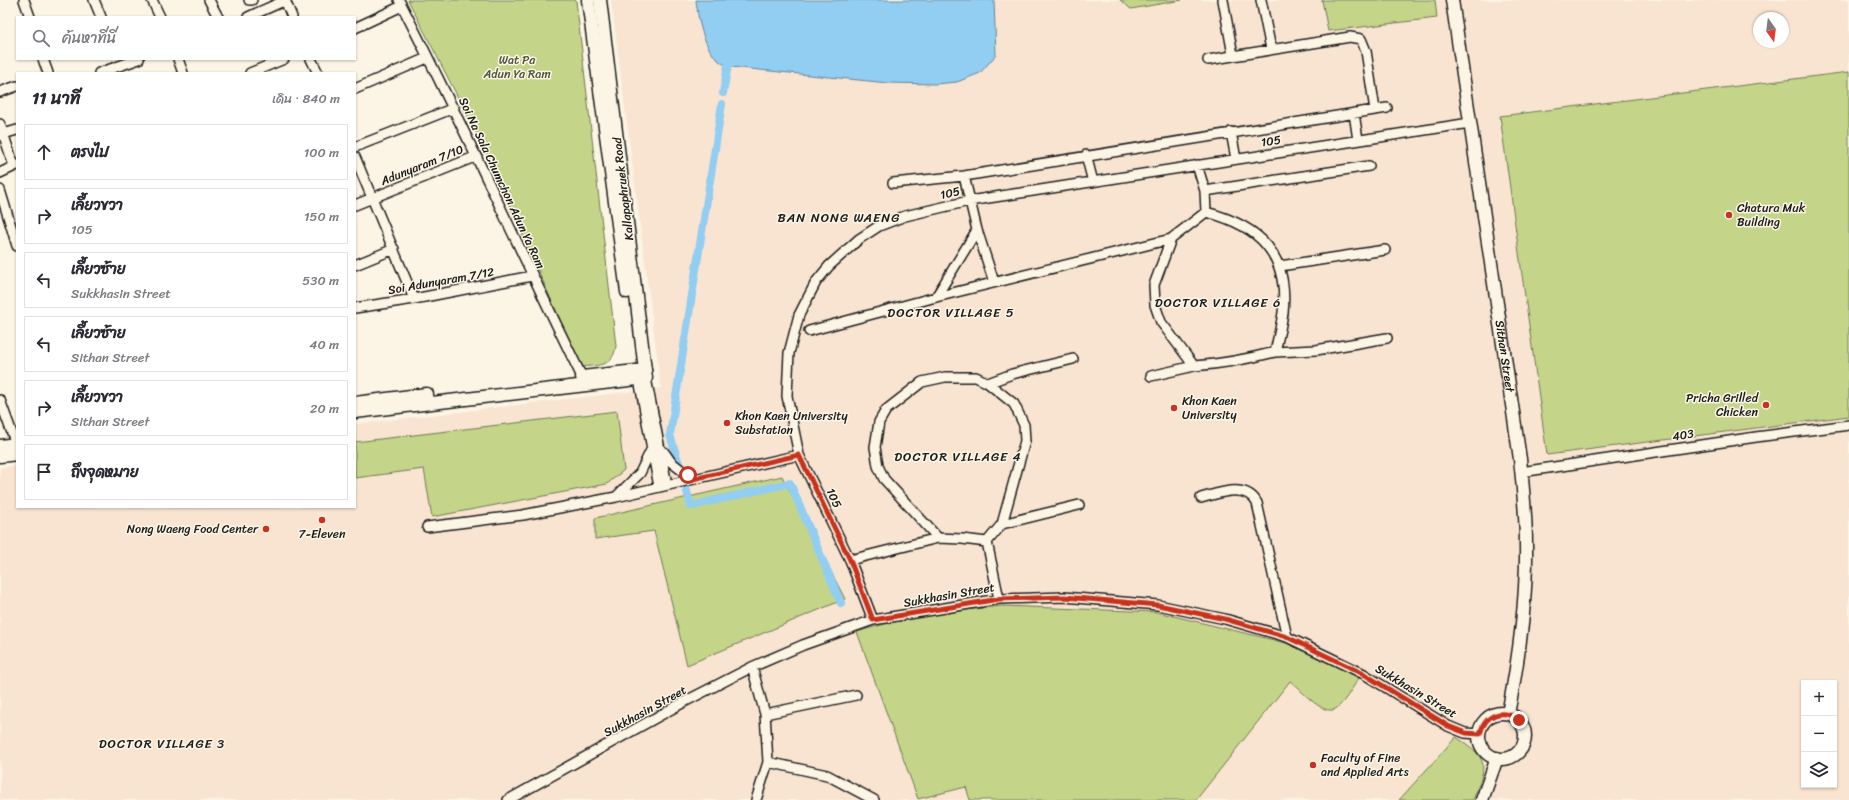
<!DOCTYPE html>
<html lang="th">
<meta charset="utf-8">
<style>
:root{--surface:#fff;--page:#f7f7f7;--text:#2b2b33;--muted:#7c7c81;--line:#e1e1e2}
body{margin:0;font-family:Sriracha,"Playpen Sans Thai",sans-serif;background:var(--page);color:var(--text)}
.controls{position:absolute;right:12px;bottom:12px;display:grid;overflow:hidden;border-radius:0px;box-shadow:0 1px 3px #0004}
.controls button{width:36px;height:36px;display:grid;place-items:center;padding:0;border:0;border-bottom:1px solid var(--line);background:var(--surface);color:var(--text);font:20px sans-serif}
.compass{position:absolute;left:1753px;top:12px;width:36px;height:36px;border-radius:50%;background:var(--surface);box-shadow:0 1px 3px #0004;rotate:166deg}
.stop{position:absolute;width:12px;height:12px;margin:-9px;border:3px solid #c8321e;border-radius:50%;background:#fff}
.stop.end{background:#c8321e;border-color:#fff;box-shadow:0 1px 4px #0008}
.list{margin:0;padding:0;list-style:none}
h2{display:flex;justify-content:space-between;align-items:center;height:52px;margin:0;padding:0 16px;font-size:17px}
h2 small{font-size:13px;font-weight:400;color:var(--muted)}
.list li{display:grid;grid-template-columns:26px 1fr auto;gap:12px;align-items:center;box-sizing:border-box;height:56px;margin:0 8px 8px;padding:0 8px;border:1px solid var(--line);border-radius:0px}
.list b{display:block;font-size:15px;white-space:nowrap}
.list p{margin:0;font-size:13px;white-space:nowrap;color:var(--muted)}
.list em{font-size:13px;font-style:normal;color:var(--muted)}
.icon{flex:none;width:22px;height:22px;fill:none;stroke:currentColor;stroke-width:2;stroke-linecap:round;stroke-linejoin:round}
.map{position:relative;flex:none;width:1849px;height:800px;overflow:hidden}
.search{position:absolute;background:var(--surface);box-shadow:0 1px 3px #0004;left:16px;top:16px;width:340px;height:44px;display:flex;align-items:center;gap:10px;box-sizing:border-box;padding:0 14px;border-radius:0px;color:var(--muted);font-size:15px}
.panel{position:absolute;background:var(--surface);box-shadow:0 1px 3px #0004;left:16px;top:72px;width:340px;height:436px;border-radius:0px}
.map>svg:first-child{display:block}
.built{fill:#f9e4d1;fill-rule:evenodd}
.green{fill:#c4d58a;stroke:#707853}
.water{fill:#92cdf2;stroke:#63869c}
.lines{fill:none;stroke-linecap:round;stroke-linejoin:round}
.canal{stroke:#92cdf2;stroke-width:8}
.street-casing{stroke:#1c1c1c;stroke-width:12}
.secondary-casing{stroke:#1c1c1c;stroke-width:15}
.street{stroke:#fcf5e5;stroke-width:9}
.secondary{stroke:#fcf5e5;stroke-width:12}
.route{stroke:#c8321e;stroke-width:5}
.poi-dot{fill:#c8321e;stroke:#fcf5e5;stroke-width:1.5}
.labels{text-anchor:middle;stroke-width:3;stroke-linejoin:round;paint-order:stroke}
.park-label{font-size:12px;fill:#4e543d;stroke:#fcf5e5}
.street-label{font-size:12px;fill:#1c1c1c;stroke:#fcf5e5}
.poi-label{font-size:12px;fill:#1c1c1c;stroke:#fcf5e5;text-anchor:start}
.neighbourhood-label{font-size:13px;letter-spacing:1px;fill:#1c1c1c;stroke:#fcf5e5}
</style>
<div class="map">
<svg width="1849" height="800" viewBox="0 0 1849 800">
<rect width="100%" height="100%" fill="#fcf5e5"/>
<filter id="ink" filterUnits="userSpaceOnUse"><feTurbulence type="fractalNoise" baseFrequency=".025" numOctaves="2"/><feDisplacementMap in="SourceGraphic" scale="8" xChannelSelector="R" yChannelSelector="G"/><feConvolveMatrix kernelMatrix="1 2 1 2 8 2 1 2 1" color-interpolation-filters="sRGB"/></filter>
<g filter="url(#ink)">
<path class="built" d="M611 0H1849V800H0V468L17 465V507H355V424L661 388ZM1759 18H1783V42H1759ZM1804 683H1834V785H1804Z"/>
<path class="green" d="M408 0H576L616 346C613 367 599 365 581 367L485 150Z
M1120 0H1182L1131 9Z
M1322 0H1435L1437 18 1328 31Z
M1849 72V416L1547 455 1500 116Z
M617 411 624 470 607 484 432 517 424 469 355 478V442Z
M782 476 845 599 687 665 654 531 595 539V518Z
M1002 606 1157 612 1286 643 1360 677C1353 686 1347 699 1338 707 1325 720 1301 689 1290 681L1196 800H970L966 787 918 799 857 632C904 617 953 611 1002 606Z
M1456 737C1490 759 1487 764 1473 800H1399Z"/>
<path class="water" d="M696 0H994L996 55 980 73 957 82 935 84 888 83 750 69C743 68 735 68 728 66 705 58 698 21 696 0Z"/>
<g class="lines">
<path class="canal" d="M723 93 728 65
M679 464 670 435 722 104
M686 488 691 506 790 483 841 603"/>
<g class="street-casing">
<path id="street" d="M24 0 30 17
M94 0 101 17
M152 0 160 17
M209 0 218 17
M249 0H252
M285 0 292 17
M399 0C463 124 520 252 582 377
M1223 0 1233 55
M1261 0 1271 49
M248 17 286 0
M355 28 402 6
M43 59 48 73
M178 59 183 73
M311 59 318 73
M1208 60 1350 37 1361 39 1366 51 1375 110
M99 73 139 59
M250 73 284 59
M355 89 427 58
M0 92 17 86
M1354 113 1358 140
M0 124 14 166
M1231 132 1236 159
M0 135 17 130
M355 147 454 108
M1086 155 1093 182
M355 157 414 299
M1197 165 1205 191 1206 212
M0 173 17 165
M964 176 977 230 994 282
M893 183 964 176 1387 108
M0 190 17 246
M1205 191 1369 166
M355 205 477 156
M1206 212C1260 226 1289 254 1283 313 1281 326 1278 339 1275 352 1248 359 1222 364 1194 366L1161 322 1155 305 1154 285 1171 239Z
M355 265 394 249
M1280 266 1385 250
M936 297 977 230
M355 308 414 299 532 276
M809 331 936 297 1171 239
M1275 352 1316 350 1387 338
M1151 376 1194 366
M646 378 667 485
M639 379 659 487
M988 383 1014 404 1024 425 1025 441 1002 524 987 542 962 539 938 538 884 479 878 466 875 447 879 422 886 410 922 382 945 377H976L988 383 1012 374 1073 359
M0 400 16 444
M664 452 671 462 693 479
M1521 472 1756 437 1849 425
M616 497 640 473 652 448
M1201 498C1219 493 1246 482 1257 503L1287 637
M1002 524 1079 505
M427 527 523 515 616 497 799 455
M987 542 999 599
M850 560 938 538
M873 620 850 560 799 455 787 396 789 353 799 315 816 282 829 266 859 239 879 226 905 216 969 201 1470 123
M752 667 765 714 768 762 756 800
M765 714 856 695
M768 762 827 775 874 800
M508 800 684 702 752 667 803 645 873 620 999 599 1064 597 1158 605 1225 619 1287 637 1364 674 1448 726 1465 733 1480 734"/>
</g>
<g class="secondary-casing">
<g id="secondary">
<path d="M588 0 627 292"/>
<path id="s1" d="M1452 0 1520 459C1523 487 1526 516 1526 544 1527 601 1519 658 1508 714"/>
<path d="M582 377 645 370"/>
<path d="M355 403 427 394"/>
<path d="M355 412 646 378 600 0"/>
<path d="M0 446 17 444"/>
<path d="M0 456 17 454"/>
<circle cx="1502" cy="736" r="23"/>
<path d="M1482 800 1497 758"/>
</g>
</g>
<use href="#street" class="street"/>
<use href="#secondary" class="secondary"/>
</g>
</g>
<g class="lines" filter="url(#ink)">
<path class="route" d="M688 475 693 479 799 455 850 560 873 620 999 599 1064 597 1158 605 1225 619 1287 637 1364 674 1448 726 1466 733 1480 734C1485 714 1503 708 1519 720"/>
</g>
<g class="poi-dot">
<circle cx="1729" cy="215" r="4"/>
<circle cx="1766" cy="405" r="4"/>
<circle cx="1174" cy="408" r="4"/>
<circle cx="727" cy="423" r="4"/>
<circle cx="322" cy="520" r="4"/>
<circle cx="266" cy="529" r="4"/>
<circle cx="1313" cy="765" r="4"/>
</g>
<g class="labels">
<g class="park-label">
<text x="517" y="64">Wat Pa<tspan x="517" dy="14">Adun Ya Ram</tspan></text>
</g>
<g class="street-label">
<text transform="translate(1271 141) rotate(-9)" y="4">105</text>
<text transform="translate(422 165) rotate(-22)" y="4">Adunyaram 7/10</text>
<text transform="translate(502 183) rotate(65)" y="4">Soi Na Sala Chumchon Adun Ya Ram</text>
<text transform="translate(623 189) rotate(-97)" y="4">Kallapaphruek Road</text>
<text transform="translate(950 193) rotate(-13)" y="4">105</text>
<text transform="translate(441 281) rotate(-10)" y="4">Soi Adunyaram 7/12</text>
<text dy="4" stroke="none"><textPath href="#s1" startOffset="360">Sithan Street</textPath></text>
<text transform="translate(1683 435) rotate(-9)" y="4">403</text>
<text transform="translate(834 498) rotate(65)" y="4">105</text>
<text transform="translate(949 595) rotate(-10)" y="4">Sukkhasin Street</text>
<text transform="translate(1416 691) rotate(31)" y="4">Sukkhasin Street</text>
<text transform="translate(645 711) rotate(-29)" y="4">Sukkhasin Street</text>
</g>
<g class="poi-label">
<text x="1737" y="212">Chatura Muk<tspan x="1737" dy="14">Building</tspan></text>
<text x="1758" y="402" text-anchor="end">Pricha Grilled<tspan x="1758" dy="14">Chicken</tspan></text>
<text x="1182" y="405">Khon Kaen<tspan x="1182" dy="14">University</tspan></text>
<text x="735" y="420">Khon Kaen University<tspan x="735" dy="14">Substation</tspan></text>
<text x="258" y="533" text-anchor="end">Nong Waeng Food Center</text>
<text x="322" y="538" text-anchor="middle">7-Eleven</text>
<text x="1321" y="762">Faculty of Fine<tspan x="1321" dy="14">and Applied Arts</tspan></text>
</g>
<g class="neighbourhood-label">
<text x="839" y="222">BAN NONG WAENG</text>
<text x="1218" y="307">DOCTOR VILLAGE 6</text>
<text x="951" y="317">DOCTOR VILLAGE 5</text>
<text x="958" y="461">DOCTOR VILLAGE 4</text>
<text x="162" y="748">DOCTOR VILLAGE 3</text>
</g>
</g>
</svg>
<div class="controls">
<button>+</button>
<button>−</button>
<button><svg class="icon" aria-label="layers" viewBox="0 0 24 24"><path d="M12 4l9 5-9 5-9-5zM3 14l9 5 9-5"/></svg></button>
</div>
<svg class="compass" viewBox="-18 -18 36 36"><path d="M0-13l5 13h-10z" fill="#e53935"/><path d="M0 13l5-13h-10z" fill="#7c7c81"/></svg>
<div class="stop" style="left:688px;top:475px"></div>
<div class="stop end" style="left:1519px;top:720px"></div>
<div class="search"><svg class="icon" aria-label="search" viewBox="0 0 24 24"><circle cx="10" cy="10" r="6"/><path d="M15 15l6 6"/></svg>ค้นหาที่นี่</div>
<section class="panel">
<h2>11 นาที<small>เดิน · 840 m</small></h2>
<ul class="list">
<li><svg class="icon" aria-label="ahead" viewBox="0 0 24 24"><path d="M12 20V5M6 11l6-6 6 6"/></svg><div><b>ตรงไป</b></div><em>100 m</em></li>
<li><svg class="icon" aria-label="right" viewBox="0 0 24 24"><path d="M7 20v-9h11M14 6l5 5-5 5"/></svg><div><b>เลี้ยวขวา</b><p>105</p></div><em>150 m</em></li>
<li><svg class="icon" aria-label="left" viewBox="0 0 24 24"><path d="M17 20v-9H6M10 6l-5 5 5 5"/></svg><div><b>เลี้ยวซ้าย</b><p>Sukkhasin Street</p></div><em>530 m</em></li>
<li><svg class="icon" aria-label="left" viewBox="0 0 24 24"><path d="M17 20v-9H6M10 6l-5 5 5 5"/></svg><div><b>เลี้ยวซ้าย</b><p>Sithan Street</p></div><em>40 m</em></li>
<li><svg class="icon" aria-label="right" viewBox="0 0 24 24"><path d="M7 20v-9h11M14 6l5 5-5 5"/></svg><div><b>เลี้ยวขวา</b><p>Sithan Street</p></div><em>20 m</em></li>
<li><svg class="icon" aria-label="arrive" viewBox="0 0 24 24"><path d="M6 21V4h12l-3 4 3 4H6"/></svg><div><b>ถึงจุดหมาย</b></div></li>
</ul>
</section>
</div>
